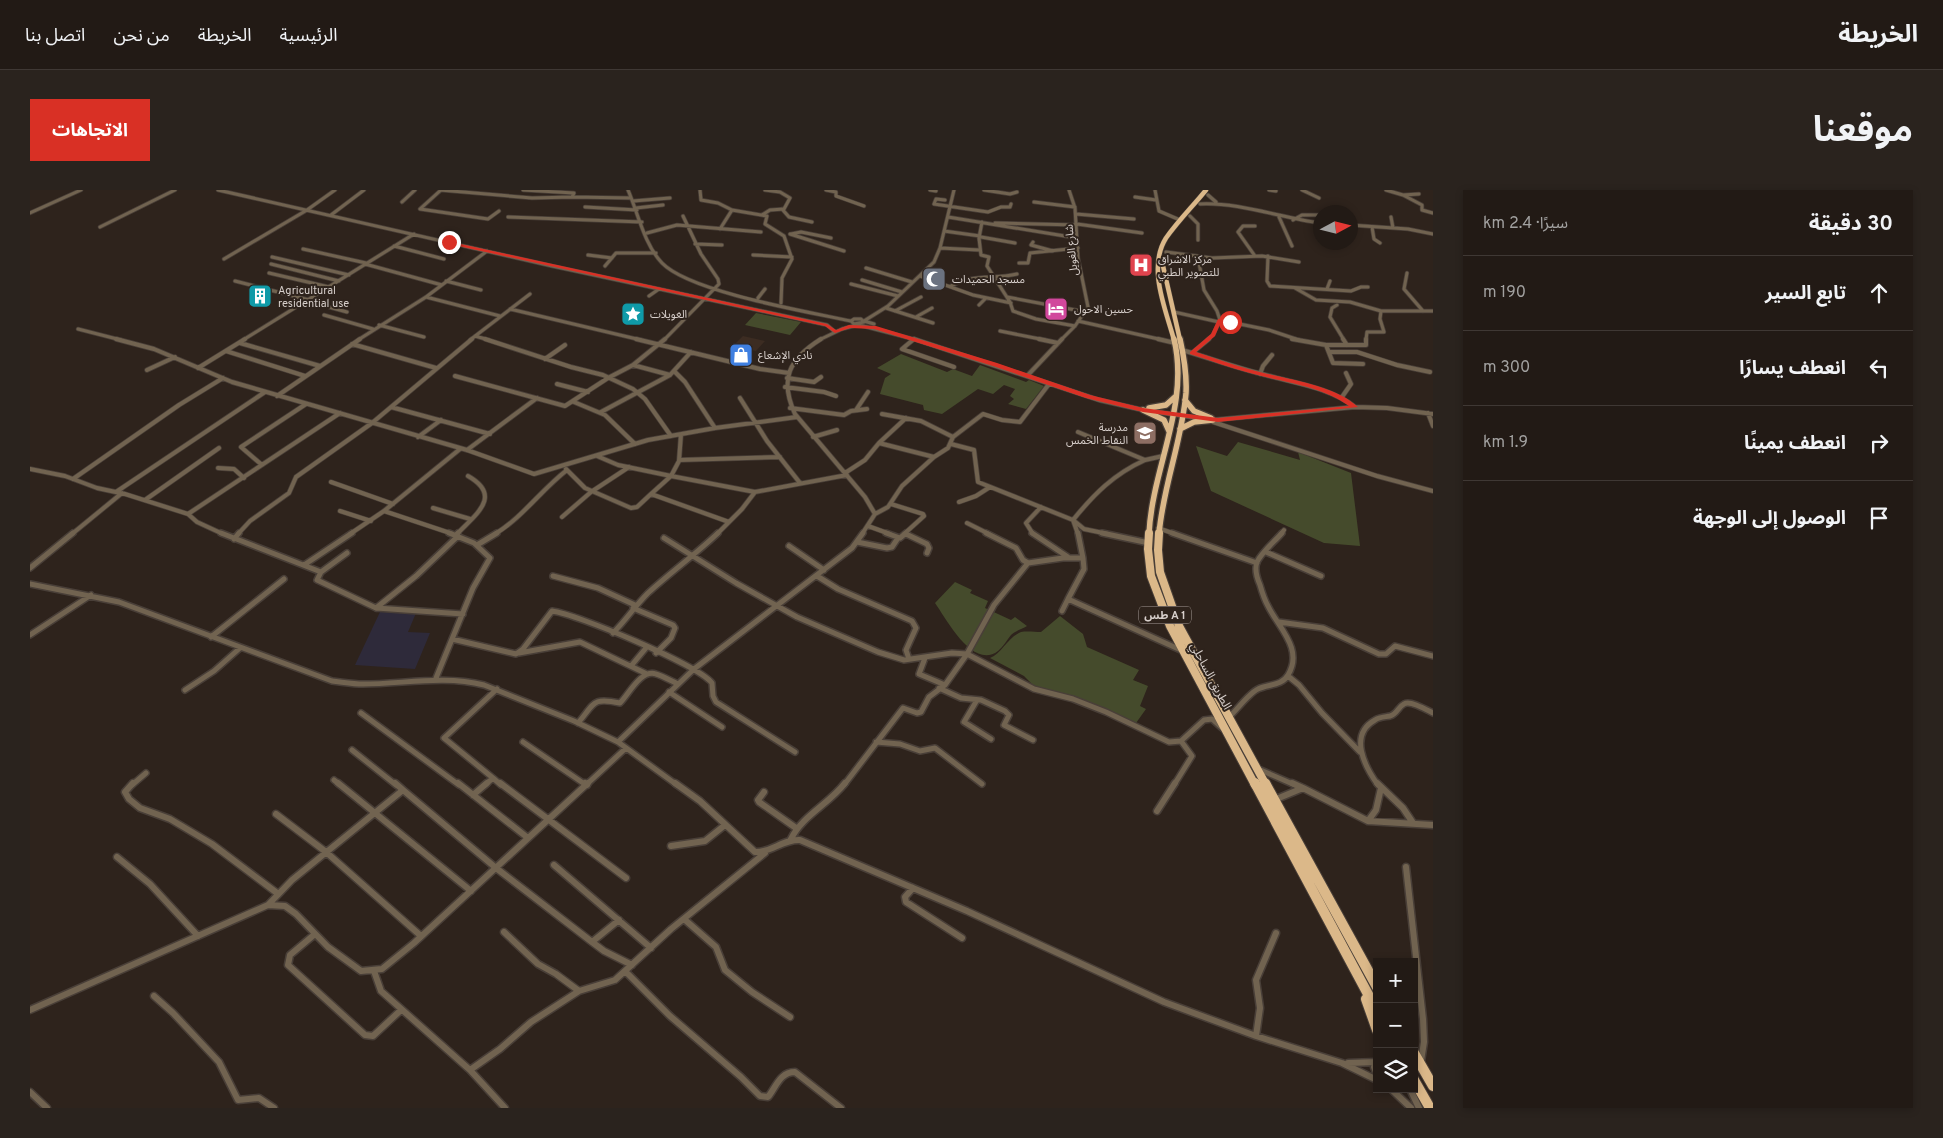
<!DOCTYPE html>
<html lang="ar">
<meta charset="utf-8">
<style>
:root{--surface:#221a15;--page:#2a231e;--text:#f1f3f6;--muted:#a2a1a0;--line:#3f3834;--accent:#d93025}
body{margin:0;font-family:Overpass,"Noto Sans Arabic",sans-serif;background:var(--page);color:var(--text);direction:rtl}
.controls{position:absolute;right:15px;bottom:15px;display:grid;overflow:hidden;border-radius:0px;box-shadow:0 2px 8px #0003}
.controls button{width:45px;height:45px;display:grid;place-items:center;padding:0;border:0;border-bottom:1px solid var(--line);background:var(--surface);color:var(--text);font:25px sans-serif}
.compass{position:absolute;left:1283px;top:15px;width:45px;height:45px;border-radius:50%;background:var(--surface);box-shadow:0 2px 8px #0003;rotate:83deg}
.stop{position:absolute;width:15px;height:15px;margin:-11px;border:4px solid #d93025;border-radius:50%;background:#fff}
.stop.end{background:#d93025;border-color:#fff;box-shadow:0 1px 5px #0008}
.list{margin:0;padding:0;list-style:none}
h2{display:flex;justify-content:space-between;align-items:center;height:65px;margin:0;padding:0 20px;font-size:21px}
h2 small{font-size:16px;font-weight:400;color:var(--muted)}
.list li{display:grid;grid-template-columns:32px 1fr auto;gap:15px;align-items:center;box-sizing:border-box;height:75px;padding:0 20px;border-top:1px solid var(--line)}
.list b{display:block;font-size:19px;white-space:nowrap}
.list em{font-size:16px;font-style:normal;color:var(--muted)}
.icon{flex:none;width:28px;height:28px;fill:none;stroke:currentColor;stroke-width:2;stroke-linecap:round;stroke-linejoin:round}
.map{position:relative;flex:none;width:1403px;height:918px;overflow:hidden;direction:ltr;border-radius:0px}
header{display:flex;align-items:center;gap:30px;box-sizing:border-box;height:70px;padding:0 25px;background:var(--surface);border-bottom:1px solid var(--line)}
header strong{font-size:24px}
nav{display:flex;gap:28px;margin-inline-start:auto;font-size:18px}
.intro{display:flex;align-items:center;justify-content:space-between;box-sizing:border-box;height:120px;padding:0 30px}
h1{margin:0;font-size:35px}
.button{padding:12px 22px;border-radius:0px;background:var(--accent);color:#fff;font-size:18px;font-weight:700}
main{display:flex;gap:30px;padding:0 30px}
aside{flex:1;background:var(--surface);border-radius:0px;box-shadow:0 2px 8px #0003}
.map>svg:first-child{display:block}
.commercial{fill:#3c2c22}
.medical{fill:#2e2a3a}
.green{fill:#454b2c}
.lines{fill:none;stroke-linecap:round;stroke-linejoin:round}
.minor-far3-casing{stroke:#493f38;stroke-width:4.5}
.minor-far2-casing{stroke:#493f38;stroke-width:5.5}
.minor-far1-casing{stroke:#493f38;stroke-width:8}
.minor-casing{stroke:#493f38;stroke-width:9}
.highway-far3-casing{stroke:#493f38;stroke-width:5.5}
.highway-far2-casing{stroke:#493f38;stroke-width:8}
.highway-far1-casing{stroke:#493f38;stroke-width:10}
.highway-casing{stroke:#493f38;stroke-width:12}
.minor-far3{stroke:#716350;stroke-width:3}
.minor-far2{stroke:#716350;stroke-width:4}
.minor-far1{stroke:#716350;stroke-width:5}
.minor{stroke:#716350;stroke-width:6}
.highway-far3{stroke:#dbb889;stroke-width:4.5}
.highway-far2{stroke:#dbb889;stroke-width:5.5}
.highway-far1{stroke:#dbb889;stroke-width:8}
.highway{stroke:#dbb889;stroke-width:10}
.route{fill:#d93025}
.labels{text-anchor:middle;stroke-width:4;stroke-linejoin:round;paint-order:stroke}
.far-street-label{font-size:11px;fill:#d7cfcb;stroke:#2e231c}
.far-poi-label{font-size:11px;fill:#d7cfcb;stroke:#2e231c;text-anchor:start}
.shield{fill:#2e231c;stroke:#a49b96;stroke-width:1}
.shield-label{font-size:11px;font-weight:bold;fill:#d7cfcb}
.street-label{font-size:12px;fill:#d7cfcb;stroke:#2e231c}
</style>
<header>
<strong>الخريطة</strong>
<nav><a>الرئيسية</a><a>الخريطة</a><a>من نحن</a><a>اتصل بنا</a></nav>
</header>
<div class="intro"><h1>موقعنا</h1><a class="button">الاتجاهات</a></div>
<main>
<aside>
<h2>30 دقيقة<small>سيرًا · 2.4 km</small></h2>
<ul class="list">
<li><svg class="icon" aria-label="ahead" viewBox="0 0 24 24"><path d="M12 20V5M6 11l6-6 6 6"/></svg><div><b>تابع السير</b></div><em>190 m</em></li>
<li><svg class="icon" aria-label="left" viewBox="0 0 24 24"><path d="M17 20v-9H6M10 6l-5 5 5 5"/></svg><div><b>انعطف يسارًا</b></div><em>300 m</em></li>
<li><svg class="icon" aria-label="right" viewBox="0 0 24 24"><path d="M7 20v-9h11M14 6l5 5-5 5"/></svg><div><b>انعطف يمينًا</b></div><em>1.9 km</em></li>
<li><svg class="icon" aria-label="arrive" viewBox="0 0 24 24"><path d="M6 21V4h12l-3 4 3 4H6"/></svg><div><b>الوصول إلى الوجهة</b></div></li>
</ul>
</aside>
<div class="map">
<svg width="1403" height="918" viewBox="0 0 1403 918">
<rect width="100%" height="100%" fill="#2e231c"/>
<path class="commercial" d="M713 146 735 151 726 161 703 156Z"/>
<path class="medical" d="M350 422 386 423 378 442 400 443 385 479 325 475Z"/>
<path class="green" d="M726 123 771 132 760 145 715 135Z
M871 164 917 182 923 179 942 186 950 175 996 192 999 190 1014 196 996 219 978 214 984 209 980 206 985 199 974 195 963 204 948 199 912 224 894 220 893 215 850 204 855 188 861 184 847 178Z
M1208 252 1270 270 1268 262 1321 283 1330 356 1294 353 1181 301 1166 256 1197 266Z
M925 392 942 400 940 403 958 411 955 418 981 430 985 427 997 436C992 439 985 441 981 445 977 450 973 457 968 461 943 480 917 430 905 413Z
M1030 426 1053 444 1057 457 1109 480 1103 490 1118 496 1110 516 1116 519 1106 533 1005 497 994 486 960 468C972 463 978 447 991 442 997 441 1005 442 1011 442Z"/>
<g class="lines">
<g class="minor-far3-casing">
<path id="minor-far3" d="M188 0 522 76 797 135 805 142
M410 0 502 8 542 7
M411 0 390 19 458 29 469 21
M493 0 544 3 542 7 601 8
M598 0C608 23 614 54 632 73 660 102 779 122 821 131
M670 0 671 10 688 13 702 20
M796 0 806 2V6L834 16
M900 0 906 1
M954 0 980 4 987 2
M1125 0 1129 21 1150 30
M1239 0 1246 1
M1272 0 1289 8
M1356 0 1373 5 1392 15V20L1403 23
M1178 5 1186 12
M1373 5 1389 4
M1105 7 1126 10
M915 10 906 9 904 14 958 22 971 17H980L981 14
M603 11 640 8
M372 12 385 0
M1004 12 1045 17
M1170 14C1208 12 1252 28 1290 33
M555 17 607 20
M606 18 633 15
M752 19 759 27 782 32
M0 23 51 0
M1046 24 1104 29
M301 25 334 0
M732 25 740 20 754 19 760 8 750 2 735 0
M1160 26 1168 34V50
M478 27 612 32
M918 27 1047 48
M1249 27 1262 56
M1361 27 1363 38
M1263 30 1272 25H1290
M952 32 949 48 951 65 959 67 957 76 980 112 983 121 1006 129 1045 136
M965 33 1047 35
M1047 34 1112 43
M1320 35 1378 39 1403 44
M1225 36H1213L1208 42 1225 66
M70 37 145 0
M1342 37 1344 49 1350 53
M690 39 702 20 737 26 735 34 754 46 762 69 752 88 751 113
M914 41 950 46
M617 43 647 35 731 42
M760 44 814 61
M761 44 771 42 801 48
M951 47 985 53
M1003 52 1001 55 1023 61
M665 54 692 55
M364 56 414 69
M910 58 949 60
M273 59 336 73
M1136 62 1182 68 1232 66 1269 72
M558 65 582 68
M723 65 762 67
M1238 66 1237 91 1240 96 1321 101 1331 97H1338
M242 67 319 85
M1168 67 1174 100 1187 121 1190 130 1183 145 1177 150
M194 69 277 20 305 0
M989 73H998L1000 63 1048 58
M241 74 309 91
M335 74 412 95
M575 76 586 63H626
M836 78 882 92
M239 83 299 97
M1377 83 1374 99 1393 121
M890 86 943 105 981 113
M832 90 872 102
M205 91 279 110
M416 91 451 100
M821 94 868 106
M921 96C944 83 963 90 987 84
M1265 98 1286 110 1320 112 1351 121H1403
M1297 99 1300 91
M619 106 629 99
M396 107 470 126
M977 107 1056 122
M728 108 735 99
M277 111 317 122
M949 115 956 108
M1307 115 1302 118 1300 127 1314 150
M856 118 903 133
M480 119 611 150
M865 121 891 107
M1144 122 1189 132
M294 125 343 139
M886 127 902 118
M824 129H831L834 132 824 134 821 131Z
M1190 130 1239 140 1269 150
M834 131 844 134
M834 131 858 116 904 72 910 58 924 0
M1048 131 1133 150
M349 135 394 147
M829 135 887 150
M48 139 91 150
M970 141 1015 150
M445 146 459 150
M213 150 384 44
M328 150 396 107 457 61
M440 150 500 104
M634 150 689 94 688 89 671 64 653 26
M789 150 812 139 827 135
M882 150 884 149
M1031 150 1045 136 1058 117 1048 68 1045 18 1039 0
M1336 150 1337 142H1354L1350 129 1351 121"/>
</g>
<g class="minor-far2-casing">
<path id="minor-far2" d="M86 149 124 159 202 192 437 260 504 284 618 250 685 238 767 227
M455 149 541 177 573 185 603 199 615 209 641 246
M606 149 730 179 759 183
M791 149C759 169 749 189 765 224L835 307 845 324 832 344
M884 149 1069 210 1113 220 1183 230 1325 217 1357 218 1403 224
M884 149 872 159 924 177
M1009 149 1028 153
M1128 149 1145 153
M1262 149 1296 155 1303 173 1333 174
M1313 149 1317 155
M210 153 290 176
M322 154 406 178
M1296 155H1336V149
M1152 160 1162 163 1179 149
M196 161 275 186
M1299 162H1327L1367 175 1400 182
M1162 163C1185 170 1208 178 1232 184 1263 193 1299 197 1325 217
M515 169 535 155
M603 175 640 185
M168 178 215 149
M117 180 145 167
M645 182 655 192 685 238
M1230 184 1233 176 1242 165
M425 186 535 216 578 188 603 175 635 149
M997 186 1032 149
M757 188 784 192 791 187
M527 194 558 202
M755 197 794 202 806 206
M247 206 330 149
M1312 207 1321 194 1316 183
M710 208 737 251 770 293
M544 212 575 225 605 254
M361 217 460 244
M760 218 814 225 821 221 837 219
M826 220 838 202
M571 222 640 185 661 162
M1398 223 1403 236
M852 224 891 231 923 247 918 258 904 267
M1183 232 1347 286 1403 301
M1048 242 1115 270 1133 266
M651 244 649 271 641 286 725 302 712 319 687 344
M388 247 411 230
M783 247 807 240
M923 247 953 224 972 230 990 232 1019 194
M849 253 876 228
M921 254 944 260 948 292 1043 330C1064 304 1084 284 1115 270
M437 260 507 208
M567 266 588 275 641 286 621 304 699 332
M649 270 750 267
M232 275 211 257 276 214
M188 278 204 279 214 288
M0 279 35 286 67 298 95 304 158 324 167 332 193 344
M536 279 555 298 601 318 607 317 621 304
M815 283 835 270 849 253 904 267 872 296 858 317 845 324
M43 289 149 215 193 188
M301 292 363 314
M86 302 235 202
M725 302 817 285
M115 310 189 258
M929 312 946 306 960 297
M861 314 893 324 894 326 874 344
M403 318 440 329
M310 321 341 331
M354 321 423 344
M158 324 310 223
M532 327 561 302 599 277
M937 333 959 344
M838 336 860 344
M1128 338 1145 344
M42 344 92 303
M208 344 220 331 259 303 266 287 342 233 442 149
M320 344 354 321 430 259
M427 344C446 324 473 306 438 286
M465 344C493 327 511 300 537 280
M1003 344 996 333 1011 317
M1048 344 1043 330 1054 339 1078 344
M1251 344 1254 340"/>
</g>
<g class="minor-far1-casing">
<path id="minor-far1" d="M191 343 291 382
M856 343 870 348 876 343
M956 343 986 358 993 370 998 373 1033 368H1053L1054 379 1038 409
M1002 343 1038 367
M1048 343 1053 368
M1072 343 1119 353
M1142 343 1227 373
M876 344 897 354 899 358 897 363
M426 345 428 343
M634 348 706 393 767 427 848 462 874 470 922 463 937 464 964 415 998 373
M204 349 209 343
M827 352 857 358 862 357 868 348
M447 355 467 343
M759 356 794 380
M1236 362 1291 386
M317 363 291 382 287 390 346 418 433 424
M274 375 322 343
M0 378 43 343
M523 386 568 398 605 415
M787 386 808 399 882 431 886 438 876 460 879 469
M0 394 89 412 302 491C312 492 323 494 333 494 374 494 413 485 454 495L544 531 588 552 647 595
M346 418 386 386 428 346
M603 418 643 435 645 438 641 448 626 463
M1032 421 1038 409 1153 461
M1249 432 1293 438 1349 464H1356L1365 456 1403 466
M583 443C596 430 605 416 618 403 641 382 666 364 688 343
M0 445 61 405
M181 447 254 389
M422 449 486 464 493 459 522 421C547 424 668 475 682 493L683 506 686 512 765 562
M489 463 550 452 617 484
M895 468 889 484 915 495
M601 476 616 458
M1258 486 1269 495 1292 523 1330 562
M406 488 443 398 460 368 444 353 419 343
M909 498 931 508 951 510 975 521 979 525 974 535 1003 550
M155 500 184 481 210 458
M639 502 692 537
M947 510 934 532 961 549
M331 523 429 595
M1198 528C1207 520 1219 503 1228 499 1238 494 1252 496 1258 485 1274 459 1248 437 1238 416 1234 409 1232 402 1230 395 1227 388 1224 380 1227 372 1232 362 1244 352 1252 343
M548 533C565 513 562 507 590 513 599 504 611 479 626 484 633 486 641 491 648 494
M493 552 556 595
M588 552 664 479 822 358 833 343
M846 552 870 554 890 561 905 558 952 594
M322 560 366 595
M1226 578 1265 595
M463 588 471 595
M304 590 310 595
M102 595 116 583
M455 595 463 588 414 548 467 499
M556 595 596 558
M814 595 873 518 887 523 891 522 899 507 915 495 937 464 1004 499 1043 509 1076 522 1139 552 1151 551 1174 530 1182 529 1192 538
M1144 595 1162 566 1151 551
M1348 595C1335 577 1318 545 1345 530 1349 527 1355 527 1360 526 1367 524 1368 517 1374 514 1380 510 1397 520 1403 523"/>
</g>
<g class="minor-casing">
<path id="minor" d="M103 593 95 602 99 609 110 618 140 629 182 654 247 703
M308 593 441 701
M365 593 373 600
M428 593 498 648
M470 593 596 688
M555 593 557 595
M645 593 670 611 725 662C741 663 753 649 770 650L937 721 1134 812 1226 846 1312 873 1347 890
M1262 593 1273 598
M1347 593 1373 618 1383 633
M734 602 728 610 729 612 766 638
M443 605 457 593
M1244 610 1273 598 1338 631 1403 635
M1127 621 1145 593
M246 624 296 662 391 746
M1338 631 1346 620 1351 598
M761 649C772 626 799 614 815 593
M641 656 675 651 695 635
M87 667 120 694 168 746
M524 675 621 758
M1376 677 1393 829 1394 852 1391 871
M883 698 875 707 876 712 932 748
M238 715 262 690 373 600 466 678 562 752 574 761 602 775
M654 729 686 757 695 780 722 802 760 827
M474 742 508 774 526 784 549 801
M285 744 260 765 258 775 335 845 343 846 371 820
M562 752 589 730
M344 781 351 801 440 880 475 918
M595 781 640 826 711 887 730 906 738 907C746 897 750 882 765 882L811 918
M124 806 143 823 189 872 208 910 229 908 244 918
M0 820 238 715 255 716 266 724 298 757 331 781 352 779 384 753 558 593
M1226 846 1230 818 1226 790 1246 743
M1347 872 1344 877 1347 885
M1318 873 1347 872
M440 880 470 859 501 832 549 801 585 790 641 739 735 663
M1361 899 1381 918
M1380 899 1389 918
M0 902 17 918"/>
</g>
<g class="highway-far3-casing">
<path id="highway-far3" d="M1133 76 1150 150
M1144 150C1136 120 1117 78 1136 48 1148 31 1163 16 1176 0"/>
</g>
<g class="highway-far2-casing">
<path id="highway-far2" d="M1155 210 1164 221 1181 228
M1119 218 1136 215 1146 206
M1113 220 1134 230 1139 241
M1150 239 1164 232 1183 230
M1119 344C1122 278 1160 215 1144 149
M1129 344C1133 296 1152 251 1156 203 1157 185 1154 167 1150 149"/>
</g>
<g class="highway-far1-casing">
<path id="highway-far1" d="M1119 343 1118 359 1121 386 1140 436 1225 595
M1129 343 1128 360 1130 382 1149 436 1236 595"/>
</g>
<g class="highway-casing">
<path id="highway" d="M1225 593 1347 821
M1235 593 1347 797
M1336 809 1347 840
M1384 863 1403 896
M1384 890 1400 918"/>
</g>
<use href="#minor-far3" class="minor-far3"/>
<use href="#minor-far2" class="minor-far2"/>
<use href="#minor-far1" class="minor-far1"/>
<use href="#minor" class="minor"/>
<use href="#highway-far3" class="highway-far3"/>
<use href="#highway-far2" class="highway-far2"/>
<use href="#highway-far1" class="highway-far1"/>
<use href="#highway" class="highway"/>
</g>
<path class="route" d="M417 51 797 134 806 140 819 135 846 136 967 173 1060 205 1113 218 1188 228 1319 216C1292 196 1252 192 1220 183 1200 178 1180 170 1160 164V162L1181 144 1188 129 1200 130 1202 133 1191 132 1185 146 1166 162C1185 168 1203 175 1222 180 1254 189 1304 194 1328 217L1188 232 1113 222 1056 208 963 176 844 139 820 138 805 143 795 136 419 54Z"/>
<defs>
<g id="hospital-square" transform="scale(1.25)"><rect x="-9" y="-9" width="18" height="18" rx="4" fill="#e0444e" stroke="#2e231c"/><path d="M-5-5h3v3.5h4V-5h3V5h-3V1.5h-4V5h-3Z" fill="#fff"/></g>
<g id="mosque-square" transform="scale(1.25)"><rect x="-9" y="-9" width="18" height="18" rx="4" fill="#6b7280" stroke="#2e231c"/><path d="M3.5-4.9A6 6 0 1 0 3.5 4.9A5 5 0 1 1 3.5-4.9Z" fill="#fff"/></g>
<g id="building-square" transform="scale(1.25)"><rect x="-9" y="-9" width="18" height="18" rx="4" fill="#0f9aa8" stroke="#2e231c"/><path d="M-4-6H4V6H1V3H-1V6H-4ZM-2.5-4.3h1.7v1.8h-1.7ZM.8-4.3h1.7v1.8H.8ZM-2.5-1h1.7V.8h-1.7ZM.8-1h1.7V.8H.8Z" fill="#fff"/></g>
<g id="hotel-square" transform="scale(1.25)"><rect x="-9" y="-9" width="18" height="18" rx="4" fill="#d1479c" stroke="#2e231c"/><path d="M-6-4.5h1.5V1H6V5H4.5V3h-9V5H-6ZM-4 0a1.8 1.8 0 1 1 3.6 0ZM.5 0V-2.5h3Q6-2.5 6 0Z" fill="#fff"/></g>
<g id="sight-square" transform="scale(1.25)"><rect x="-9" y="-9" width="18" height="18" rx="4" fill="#0f9aa8" stroke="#2e231c"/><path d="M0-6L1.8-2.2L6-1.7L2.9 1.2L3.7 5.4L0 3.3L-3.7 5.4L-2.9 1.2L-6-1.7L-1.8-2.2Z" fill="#fff"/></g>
<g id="shop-square" transform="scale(1.25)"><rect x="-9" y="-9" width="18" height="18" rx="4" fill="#3f7fe0" stroke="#2e231c"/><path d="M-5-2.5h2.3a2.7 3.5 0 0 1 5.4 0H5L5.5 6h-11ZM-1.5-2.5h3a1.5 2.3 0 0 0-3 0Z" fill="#fff"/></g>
<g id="school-square" transform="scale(1.25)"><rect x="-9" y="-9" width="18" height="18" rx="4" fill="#8d6e63" stroke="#2e231c"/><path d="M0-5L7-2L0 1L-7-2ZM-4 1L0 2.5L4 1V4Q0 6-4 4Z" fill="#fff"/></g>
</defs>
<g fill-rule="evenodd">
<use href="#hospital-square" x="1111" y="75"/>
<use href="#mosque-square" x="904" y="89"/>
<use href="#building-square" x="230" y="106"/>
<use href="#hotel-square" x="1026" y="119"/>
<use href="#sight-square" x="603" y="124"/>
<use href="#shop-square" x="711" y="165"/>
<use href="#school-square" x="1115" y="243"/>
</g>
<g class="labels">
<g class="far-street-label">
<text transform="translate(1041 60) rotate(-96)" y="4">شارع الغويل</text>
</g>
<g class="far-poi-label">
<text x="1128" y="73">مركز الاشراق<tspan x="1128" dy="13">للتصوير الطبي</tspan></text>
<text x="922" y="93">مسجد الحميدات</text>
<text x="248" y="104">Agricultural<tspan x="248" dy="13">residential use</tspan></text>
<text x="1044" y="123">حسين الاحول</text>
<text x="620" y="128">الغويلات</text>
<text x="728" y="169">نادي الإشعاع</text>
<text x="1098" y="241" text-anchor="end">مدرسة<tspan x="1098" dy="13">النقاط الخمس</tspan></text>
</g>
<rect class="shield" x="1109" y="416.5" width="52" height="17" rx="4"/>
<g class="shield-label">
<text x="1135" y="429">طس A 1</text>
</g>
<g class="street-label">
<text transform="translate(1181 486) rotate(62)" y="4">الطريق الساحلي</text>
</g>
</g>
</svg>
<div class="controls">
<button>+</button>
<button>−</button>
<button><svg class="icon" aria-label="layers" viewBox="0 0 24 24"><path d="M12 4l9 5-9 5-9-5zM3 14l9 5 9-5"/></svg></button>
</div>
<svg class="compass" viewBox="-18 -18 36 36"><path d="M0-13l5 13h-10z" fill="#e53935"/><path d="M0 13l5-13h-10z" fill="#a2a1a0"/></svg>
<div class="stop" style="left:1200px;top:132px"></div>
<div class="stop end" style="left:419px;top:52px"></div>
</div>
</main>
